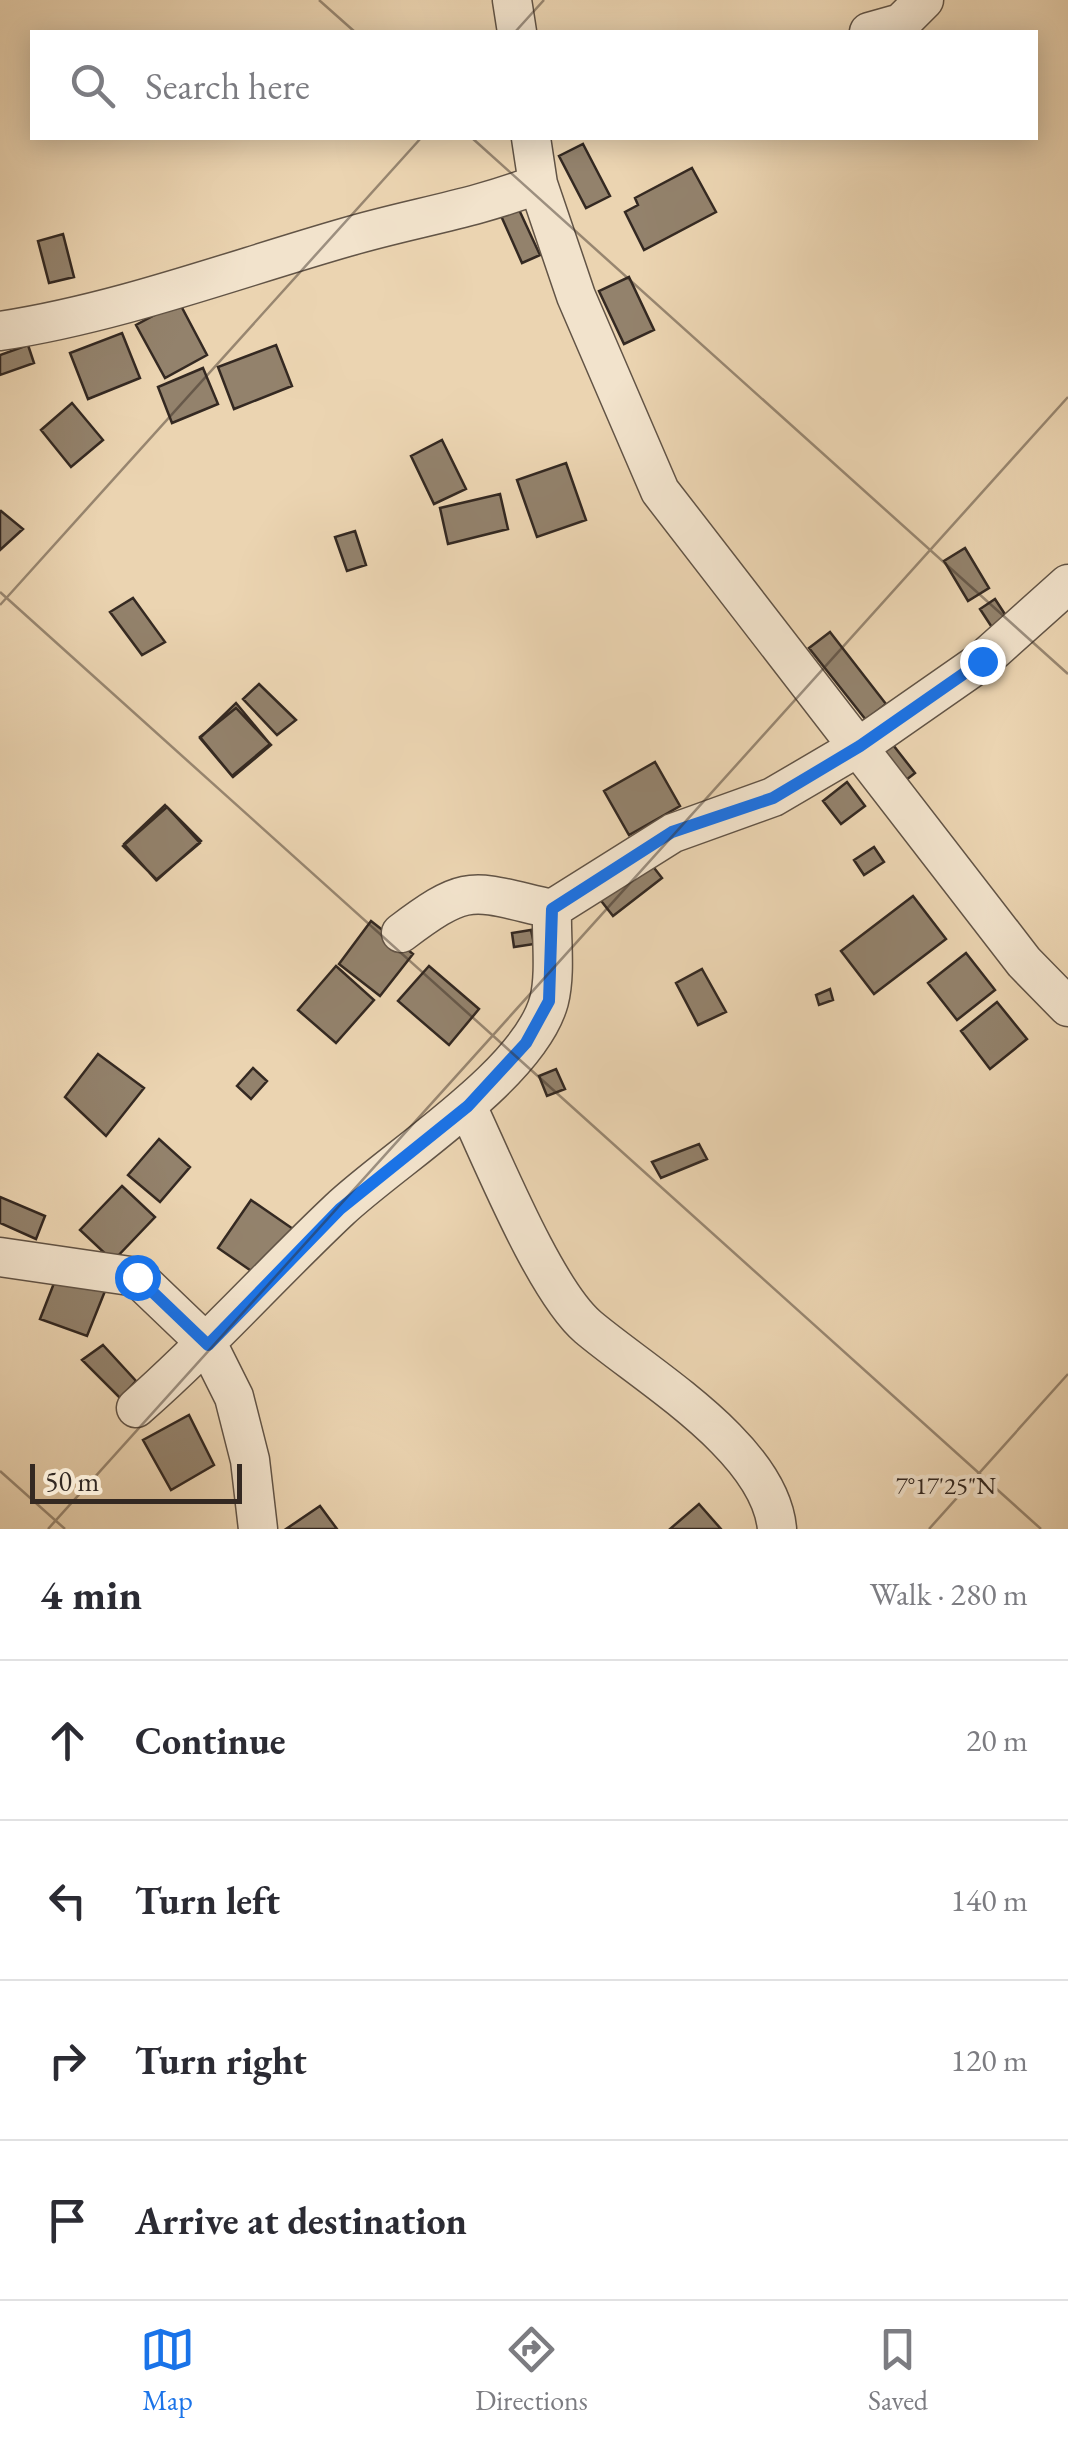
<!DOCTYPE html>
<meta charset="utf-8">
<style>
:root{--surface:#fff;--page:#f2f2f3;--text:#2b2b33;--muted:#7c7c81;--line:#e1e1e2;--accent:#1a73e8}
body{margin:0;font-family:"EB Garamond",serif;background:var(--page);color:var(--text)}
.scale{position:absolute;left:30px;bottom:25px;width:212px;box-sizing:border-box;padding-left:10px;border:5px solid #342922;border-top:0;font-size:28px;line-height:35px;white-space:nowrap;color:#342922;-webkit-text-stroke:8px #f2e3cc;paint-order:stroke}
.stop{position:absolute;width:30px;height:30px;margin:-22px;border:8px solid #1a73e8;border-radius:50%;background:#fff}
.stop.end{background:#1a73e8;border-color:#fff;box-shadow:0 2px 10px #0008}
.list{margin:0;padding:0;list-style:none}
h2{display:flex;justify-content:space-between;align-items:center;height:130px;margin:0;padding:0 40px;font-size:42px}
h2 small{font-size:32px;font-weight:400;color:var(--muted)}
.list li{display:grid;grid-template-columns:65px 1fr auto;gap:30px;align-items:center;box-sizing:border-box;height:160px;padding:0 40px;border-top:2px solid var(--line)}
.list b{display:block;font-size:38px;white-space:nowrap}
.list em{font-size:32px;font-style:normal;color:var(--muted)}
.icon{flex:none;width:55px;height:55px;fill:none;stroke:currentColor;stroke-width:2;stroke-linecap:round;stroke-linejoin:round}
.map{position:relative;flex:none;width:1068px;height:1529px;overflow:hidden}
.search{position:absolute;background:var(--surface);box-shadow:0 5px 25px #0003;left:30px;right:30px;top:30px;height:110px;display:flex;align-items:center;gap:25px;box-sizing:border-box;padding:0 35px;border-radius:0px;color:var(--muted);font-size:38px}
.sheet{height:770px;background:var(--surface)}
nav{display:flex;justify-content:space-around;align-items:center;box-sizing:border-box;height:140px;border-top:2px solid var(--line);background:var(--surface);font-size:28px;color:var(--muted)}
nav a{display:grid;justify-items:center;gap:5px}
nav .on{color:var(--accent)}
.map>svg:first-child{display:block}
.building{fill:#93826c;stroke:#342922;stroke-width:2.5}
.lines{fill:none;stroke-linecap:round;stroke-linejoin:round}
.minor-casing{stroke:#625446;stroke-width:41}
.minor{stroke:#f2e3cc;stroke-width:38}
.route{stroke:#1a73e8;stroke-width:12}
.ticks{fill:none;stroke:#342922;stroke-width:2.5;stroke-opacity:0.45}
.ticks-label{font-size:25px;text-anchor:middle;fill:#342922;stroke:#f2e3cc;stroke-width:8;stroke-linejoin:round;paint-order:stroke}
</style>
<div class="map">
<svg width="1068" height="1529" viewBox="0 0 1068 1529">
<rect width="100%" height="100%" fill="#ebd4b1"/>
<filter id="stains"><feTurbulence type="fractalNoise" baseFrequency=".002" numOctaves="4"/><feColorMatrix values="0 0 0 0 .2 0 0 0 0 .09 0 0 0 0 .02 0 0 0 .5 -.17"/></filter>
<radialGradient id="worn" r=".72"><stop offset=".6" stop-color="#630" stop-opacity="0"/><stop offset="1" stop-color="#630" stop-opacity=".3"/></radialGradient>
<path class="building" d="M583 144 610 196 586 208 559 156Z
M692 168 716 212 644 250 625 212 638 205 635 198Z
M515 201 540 255 522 263 498 209Z
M63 234 74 277 49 283 38 241Z
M629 277 654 330 624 344 599 291Z
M179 302 207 355 165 378 136 325Z
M122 333 140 378 88 399 70 353Z
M28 345 34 363 0 375V355Z
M276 345 292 386 234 409 218 367Z
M203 368 218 404 172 423 158 387Z
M72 403 103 440 71 467 41 430Z
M442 440 466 489 434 504 411 456Z
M566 463 586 520 537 537 517 480Z
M500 494 508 529 448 544 440 508Z
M1 511 23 529 0 550V512Z
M355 531 366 565 347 571 335 537Z
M965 548 989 588 968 601 944 561Z
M133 598 165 642 142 655 110 612Z
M995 599 1010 622 995 632 980 609Z
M830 632 886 704 866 720 809 648Z
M259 684 296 720 277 735 243 699Z
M236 703 270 744 232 776 200 738Z
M236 708 271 745 233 777 200 737Z
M890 741 915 773 901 784 876 752Z
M655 762 680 806 629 835 604 791Z
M847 782 865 806 841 824 823 801Z
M165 805 200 843 156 880 124 844Z
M167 807 201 841 157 880 123 846Z
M874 847 884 862 864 875 854 860Z
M644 855 662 878 613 916 595 893Z
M913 896 946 939 874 994 841 951Z
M371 921 413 954 380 996 339 964Z
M531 930 534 944 514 947 512 933Z
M966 953 995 990 957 1020 928 983Z
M336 966 374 1000 336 1043 298 1010Z
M429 966 479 1009 449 1045 398 1001Z
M702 969 726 1012 698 1025 676 983Z
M830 989 833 1000 819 1005 816 995Z
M997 1002 1027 1039 990 1069 961 1031Z
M98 1054 144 1088 106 1136 65 1097Z
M253 1068 267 1081 251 1099 237 1086Z
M556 1069 565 1089 547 1096 539 1076Z
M159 1139 190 1167 160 1202 128 1175Z
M699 1144 707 1159 661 1178 652 1162Z
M122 1186 155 1217 113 1261 80 1230Z
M0 1197 45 1216 36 1239 0 1223Z
M251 1200 296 1231 263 1279 218 1248Z
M56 1278 105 1291 87 1336 40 1319Z
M103 1345 136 1381 120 1398 82 1360Z
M189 1415 214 1465 171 1490 143 1440Z
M699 1504 721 1529H670Z
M320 1506 337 1529H286Z"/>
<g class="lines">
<g class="minor-casing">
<path id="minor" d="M512 0 517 32
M869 32 901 23 924 0
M531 138 538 184 576 296 660 491 1024 962 1068 1007
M0 331C118 313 232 270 347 237 411 218 475 209 538 184
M401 933C470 881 471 891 552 909
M467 1106C493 1161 545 1290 588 1327 646 1376 770 1448 777 1529
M0 1257 137 1277 208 1345 234 1397 250 1460 258 1529
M136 1408C208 1345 270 1275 339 1210 394 1158 529 1075 549 1001 556 974 551 937 552 909L673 833 773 797 860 746 982 661 1068 584"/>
</g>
<use href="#minor" class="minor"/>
</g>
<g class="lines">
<path class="route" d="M137 1277 208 1345 340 1209 468 1106 526 1043 549 1001 552 909 672 832 773 798 860 746 982 661"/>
</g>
<path class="ticks" d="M319 0 355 32M515 32 544 0M472 138 1068 674M0 592 1041 1529M0 605 421 138M0 1471 65 1529M48 1529 1068 397M929 1529 1068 1374"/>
<g class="ticks-label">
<text x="946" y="1494">7°17'25"N</text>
</g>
<rect width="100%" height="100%" filter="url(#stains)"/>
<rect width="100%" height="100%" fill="url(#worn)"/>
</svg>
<div class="scale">50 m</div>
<div class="stop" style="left:137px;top:1277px"></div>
<div class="stop end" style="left:982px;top:661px"></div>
<div class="search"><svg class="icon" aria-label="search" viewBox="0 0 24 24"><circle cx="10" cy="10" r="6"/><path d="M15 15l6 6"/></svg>Search here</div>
</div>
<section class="sheet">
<h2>4 min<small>Walk · 280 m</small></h2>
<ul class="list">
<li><svg class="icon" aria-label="ahead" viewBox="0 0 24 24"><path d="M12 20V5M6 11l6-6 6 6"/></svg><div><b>Continue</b></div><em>20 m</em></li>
<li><svg class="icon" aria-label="left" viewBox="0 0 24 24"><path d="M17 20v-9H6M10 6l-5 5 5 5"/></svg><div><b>Turn left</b></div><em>140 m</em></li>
<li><svg class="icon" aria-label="right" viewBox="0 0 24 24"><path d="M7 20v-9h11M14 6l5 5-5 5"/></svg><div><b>Turn right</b></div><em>120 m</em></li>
<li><svg class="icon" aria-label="arrive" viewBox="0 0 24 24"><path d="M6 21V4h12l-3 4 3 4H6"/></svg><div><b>Arrive at destination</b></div></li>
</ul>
</section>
<nav>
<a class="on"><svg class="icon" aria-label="map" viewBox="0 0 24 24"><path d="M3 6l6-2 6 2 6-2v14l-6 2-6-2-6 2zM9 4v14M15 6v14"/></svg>Map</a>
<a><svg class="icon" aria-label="directions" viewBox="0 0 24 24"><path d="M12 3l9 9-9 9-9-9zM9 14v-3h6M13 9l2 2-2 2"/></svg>Directions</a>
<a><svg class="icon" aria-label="saved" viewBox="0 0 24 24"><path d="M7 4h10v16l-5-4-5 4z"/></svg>Saved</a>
</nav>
